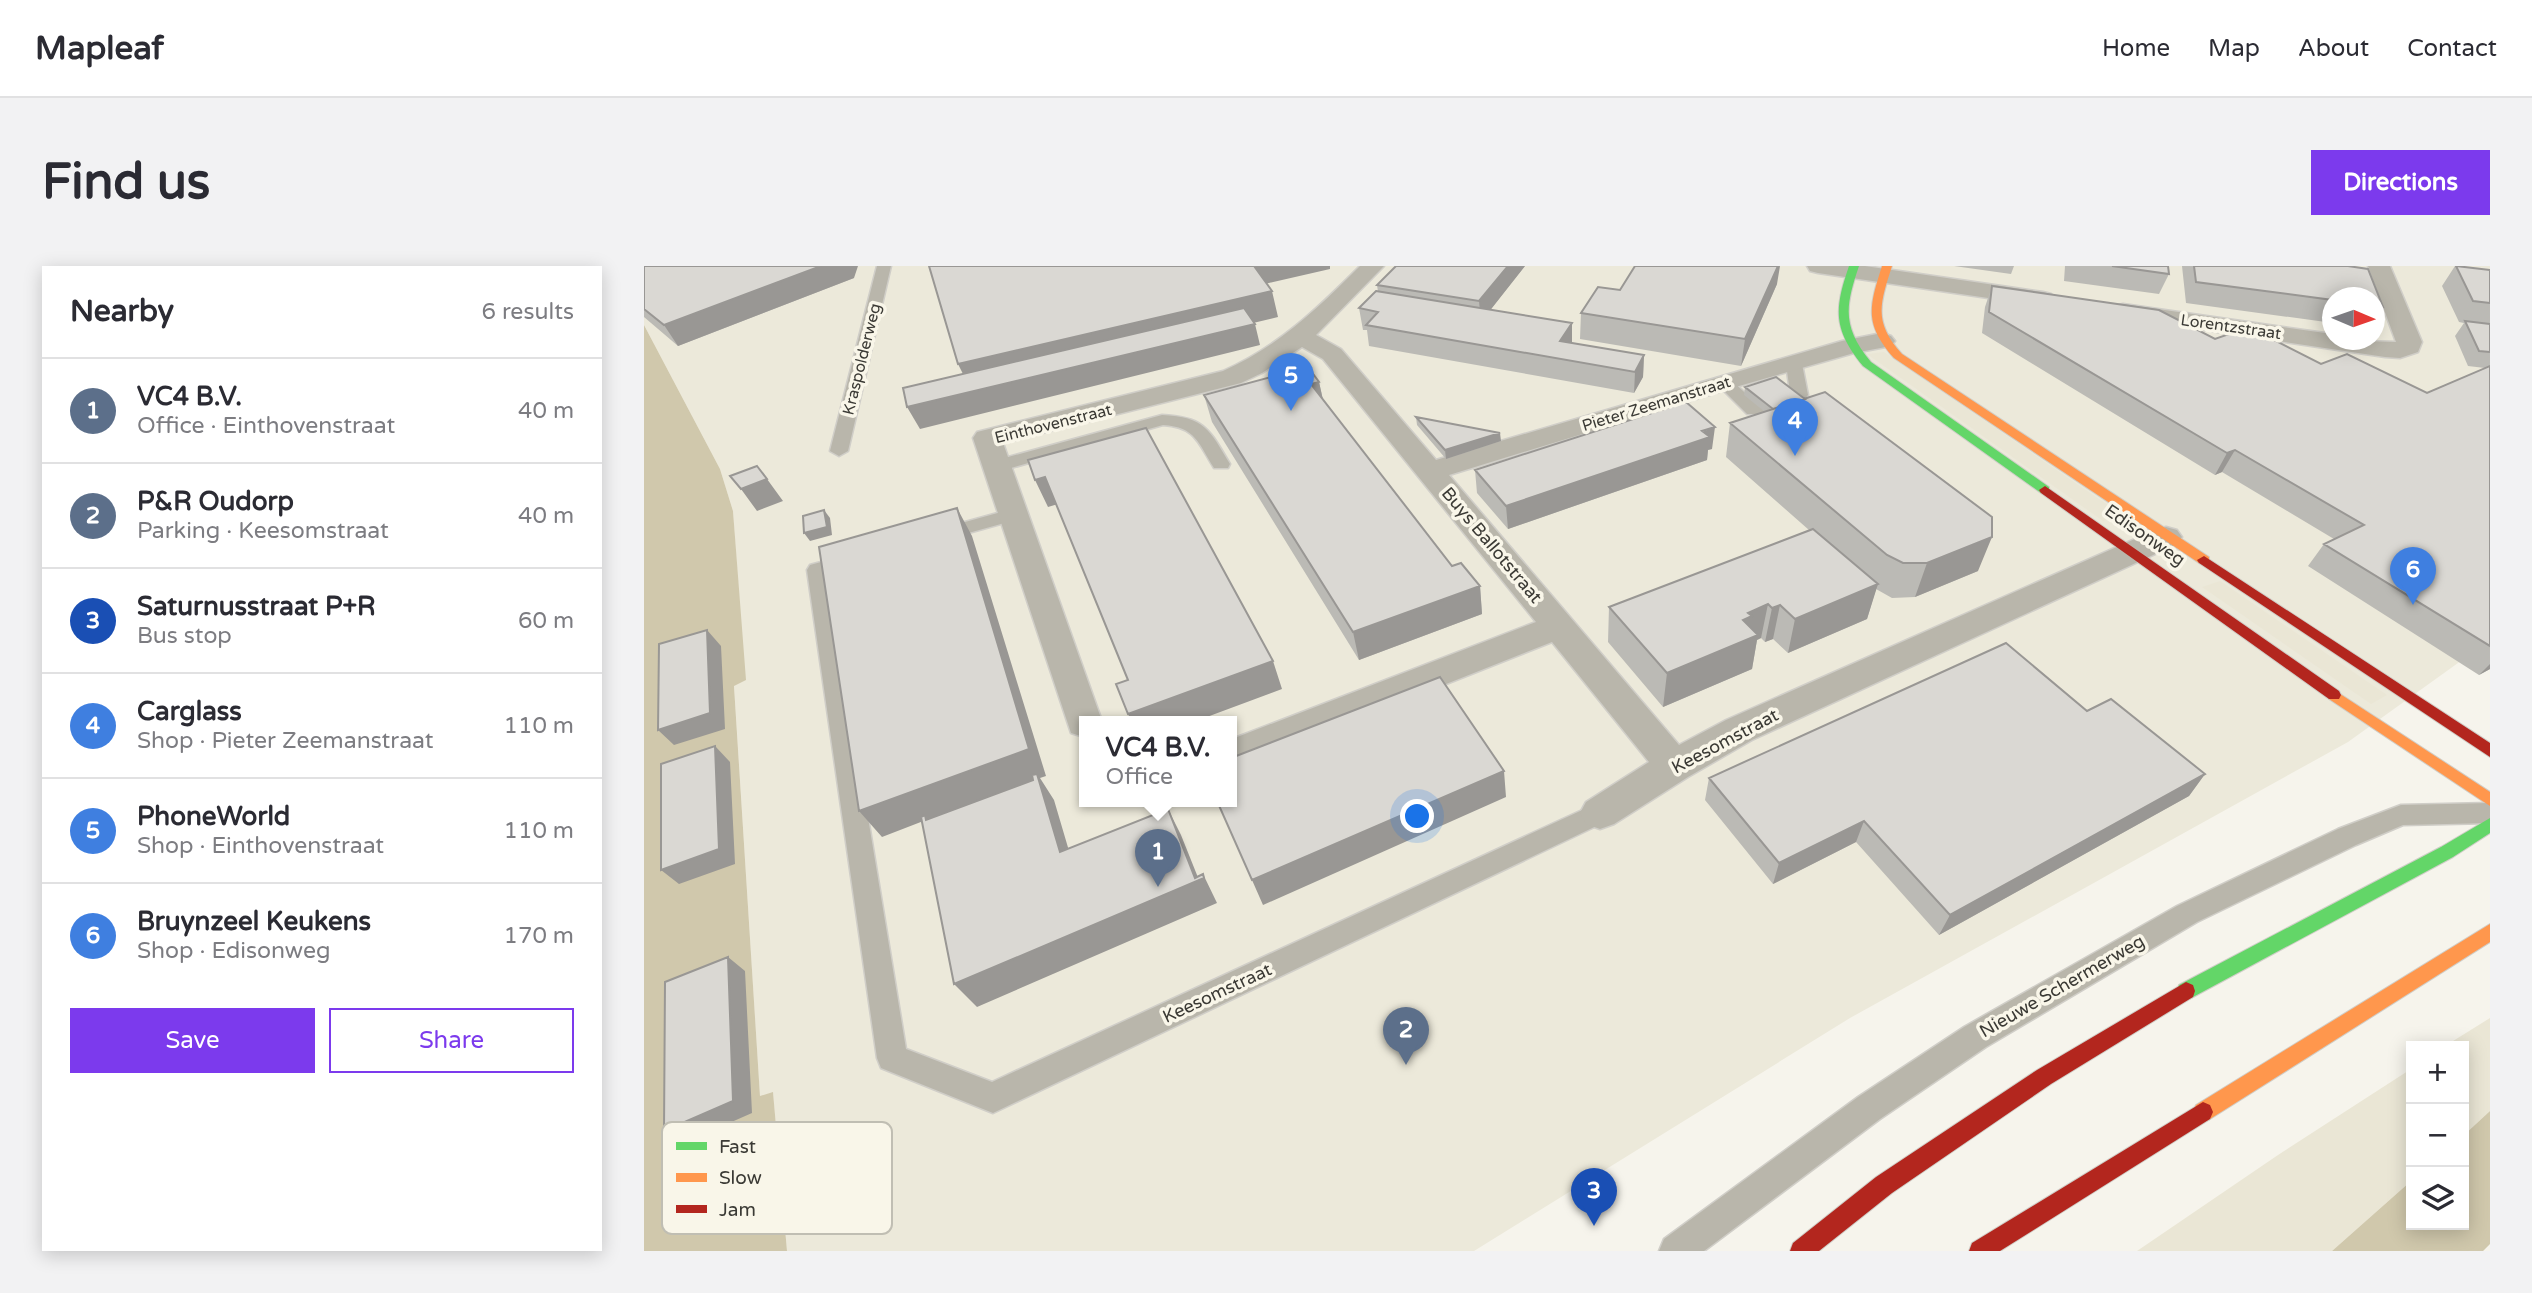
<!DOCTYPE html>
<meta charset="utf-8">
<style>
:root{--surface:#fff;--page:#f2f2f3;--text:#2b2b33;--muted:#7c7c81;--line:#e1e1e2;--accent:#7c3aed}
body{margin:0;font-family:"Varela Round",sans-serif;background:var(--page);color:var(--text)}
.controls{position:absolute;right:21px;bottom:21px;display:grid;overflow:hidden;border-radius:0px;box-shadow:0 4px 18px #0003}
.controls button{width:63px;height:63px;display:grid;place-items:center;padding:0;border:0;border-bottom:2px solid var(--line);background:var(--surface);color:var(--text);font:35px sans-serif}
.compass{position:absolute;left:1678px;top:21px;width:63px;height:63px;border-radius:50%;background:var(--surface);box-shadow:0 4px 18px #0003;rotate:92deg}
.you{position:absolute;left:774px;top:551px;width:24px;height:24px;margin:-18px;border:5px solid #fff;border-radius:50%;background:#1a73e8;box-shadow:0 0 0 10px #1a73e833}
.badge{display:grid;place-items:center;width:46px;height:46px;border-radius:50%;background:var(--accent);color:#fff;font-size:23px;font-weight:700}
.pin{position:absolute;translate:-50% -58px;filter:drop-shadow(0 2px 4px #0008)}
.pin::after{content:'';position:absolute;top:37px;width:24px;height:21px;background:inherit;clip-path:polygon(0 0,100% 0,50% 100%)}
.popup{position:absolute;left:435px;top:450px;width:158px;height:91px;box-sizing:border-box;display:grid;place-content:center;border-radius:0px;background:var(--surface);filter:drop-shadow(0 2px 5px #0005);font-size:23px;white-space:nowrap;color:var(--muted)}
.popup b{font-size:26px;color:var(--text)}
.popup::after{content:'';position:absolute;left:50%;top:100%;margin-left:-14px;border:14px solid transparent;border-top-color:var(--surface)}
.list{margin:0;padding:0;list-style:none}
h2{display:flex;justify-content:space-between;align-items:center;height:91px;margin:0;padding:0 28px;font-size:30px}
h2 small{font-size:23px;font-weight:400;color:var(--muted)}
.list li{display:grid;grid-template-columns:46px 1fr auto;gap:21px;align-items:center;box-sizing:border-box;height:105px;padding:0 28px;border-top:2px solid var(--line)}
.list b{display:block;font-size:26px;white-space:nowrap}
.list p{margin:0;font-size:23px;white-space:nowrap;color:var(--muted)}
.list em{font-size:23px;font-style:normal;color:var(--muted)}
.actions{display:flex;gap:14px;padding:21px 28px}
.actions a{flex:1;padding:16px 0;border:2px solid var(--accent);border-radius:0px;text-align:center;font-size:24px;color:var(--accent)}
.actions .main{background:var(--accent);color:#fff}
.icon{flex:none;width:38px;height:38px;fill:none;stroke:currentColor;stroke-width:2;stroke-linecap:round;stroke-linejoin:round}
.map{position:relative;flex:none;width:1846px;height:985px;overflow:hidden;border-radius:0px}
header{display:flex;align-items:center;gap:42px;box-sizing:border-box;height:98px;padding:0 35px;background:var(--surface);border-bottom:2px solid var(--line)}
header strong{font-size:33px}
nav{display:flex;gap:38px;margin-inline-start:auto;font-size:24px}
.intro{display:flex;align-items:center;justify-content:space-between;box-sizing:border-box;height:168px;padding:0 42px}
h1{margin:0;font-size:49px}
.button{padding:18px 32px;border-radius:0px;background:var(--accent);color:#fff;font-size:24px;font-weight:700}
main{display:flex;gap:42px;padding:0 42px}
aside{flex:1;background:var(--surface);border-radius:0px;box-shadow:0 4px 18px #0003}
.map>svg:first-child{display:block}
.built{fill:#ece9da;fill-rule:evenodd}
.green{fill:#eae6d5}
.water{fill:#d0c8ac}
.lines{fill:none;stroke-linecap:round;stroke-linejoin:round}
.lane-casing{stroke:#d0cec8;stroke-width:3}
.street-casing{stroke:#d0cec8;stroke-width:3}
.fast-casing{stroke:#d0cec8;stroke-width:2}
.slow-casing{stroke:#d0cec8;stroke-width:2}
.jam-casing{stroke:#d0cec8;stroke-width:2}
.lane{fill:#b9b6ab;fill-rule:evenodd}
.street{fill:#b9b6ab;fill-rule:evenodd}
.fast{fill:#63d668;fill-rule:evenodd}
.slow{fill:#ff974d;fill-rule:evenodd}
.jam{fill:#b3261e;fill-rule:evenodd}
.wall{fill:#bbbab5}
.shaded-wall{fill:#999794}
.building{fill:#dad8d3;stroke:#999794;stroke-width:2}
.labels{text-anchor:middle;stroke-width:7;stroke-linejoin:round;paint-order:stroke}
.far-street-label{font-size:16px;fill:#3b3a35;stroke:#f9f6e9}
.street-label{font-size:18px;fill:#3b3a35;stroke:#f9f6e9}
.key{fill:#f9f6e9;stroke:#c0beb3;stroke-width:2}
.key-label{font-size:19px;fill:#3b3a35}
</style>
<header>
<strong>Mapleaf</strong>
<nav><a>Home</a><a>Map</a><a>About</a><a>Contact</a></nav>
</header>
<div class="intro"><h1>Find us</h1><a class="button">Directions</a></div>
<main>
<aside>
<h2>Nearby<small>6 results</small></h2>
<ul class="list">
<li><span class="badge" style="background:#5c6f8a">1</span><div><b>VC4 B.V.</b><p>Office · Einthovenstraat</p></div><em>40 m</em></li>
<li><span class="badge" style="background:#5c6f8a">2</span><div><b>P&amp;R Oudorp</b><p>Parking · Keesomstraat</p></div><em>40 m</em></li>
<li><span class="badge" style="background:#1a4fb4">3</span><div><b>Saturnusstraat P+R</b><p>Bus stop</p></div><em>60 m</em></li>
<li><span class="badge" style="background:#3f7fe0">4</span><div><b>Carglass</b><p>Shop · Pieter Zeemanstraat</p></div><em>110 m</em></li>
<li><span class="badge" style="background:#3f7fe0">5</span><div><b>PhoneWorld</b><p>Shop · Einthovenstraat</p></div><em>110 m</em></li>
<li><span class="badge" style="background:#3f7fe0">6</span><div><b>Bruynzeel Keukens</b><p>Shop · Edisonweg</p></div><em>170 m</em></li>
</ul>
<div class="actions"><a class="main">Save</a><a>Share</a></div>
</aside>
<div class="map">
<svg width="1846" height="985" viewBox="0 0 1846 985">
<rect width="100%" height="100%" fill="#f6f4ec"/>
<path class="built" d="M0 0H1846V374L1704 476 1206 752 830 985H143L129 827 116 831 90 419 101 414 89 245 76 203 0 59ZM1688 32H1730V74H1688ZM440 455H588V535H440Z"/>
<path class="green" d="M1240 86 1477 248 1459 255 1223 88Z
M1576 315 1743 429 1727 438 1558 321Z
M1846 752V845L1820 869V780H1801Z
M1767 803V915L1688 985H1493L1634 889Z"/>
<path class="water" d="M0 59 76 203 89 245 102 414 90 420 116 830 129 826 143 985H0Z
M1846 845V978L1839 985H1688L1767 915V959H1820V869Z"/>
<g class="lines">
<g class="lane-casing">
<path id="lane" d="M233 0H247L204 185 195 190 186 185Z
M1150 93 1158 98 1164 129 1161 133 1115 148H1103L1071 116 1073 112H1085L1112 137 1146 126 1142 98Z
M518 149C561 151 565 163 586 198L584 202H570C554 177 552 161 519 159L353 206 344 200 346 196Z
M368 243 375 245 378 249 375 253 292 276 285 274 282 270 285 266Z
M210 287 217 289 220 294 217 299 184 308 262 783 348 816 947 540 956 537 965 540 969 547 965 554 349 847 237 802 233 792 163 304 166 299Z
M1846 537V557L1759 559 1712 579 1553 656 1342 781 1236 853 1060 985H1015L1020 973 1214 831 1320 761 1533 640 1694 563 1757 539Z"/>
</g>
<g class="street-casing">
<path id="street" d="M716 0H740L672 69 697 83 792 194 1198 75 1238 67 1247 70 1251 75 1247 80 1210 87 1088 122 805 209 1035 479 1082 454 1511 264 1522 261 1533 264 1538 271 1533 278 1108 474 1044 511 970 558 956 563 942 558 936 547 942 536 1005 496 908 376 588 503V473L892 356 679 93 658 81 618 107 597 117 359 177 458 455H440V471L427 467 329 172 333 166 579 105C634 81 674 42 716 0Z
M1163 0H1221L1399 26 1407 28 1411 33 1407 38 1399 40 1174 7 1166 5Z
M1724 0H1746L1778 76 1774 86 1756 92 1741 91 1479 52 1470 50 1467 45 1470 40 1479 38 1688 68V74L1752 76Z"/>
</g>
<g class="fast-casing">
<path id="fast" d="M1205 0H1215C1201 41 1198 61 1227 96L1405 221V227H1397L1219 100C1189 63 1190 44 1205 0Z
M1846 552V567L1809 591 1549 731 1542 734 1535 731 1533 725 1535 719 1797 581Z"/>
</g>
<g class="slow-casing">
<path id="slow" d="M1238 0H1248C1236 38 1229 56 1258 88L1565 291V297H1555L1250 92C1220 58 1225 41 1238 0Z
M1690 424 1846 526V540L1685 433 1683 429 1685 425Z
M1846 658V676L1566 853 1559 856 1552 853 1549 846 1552 839Z"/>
</g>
<g class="jam-casing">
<path id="jam" d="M1401 220 1695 425 1697 429 1695 433H1685L1397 227 1395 224Z
M1560 290 1846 477V491L1555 297 1553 294Z
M1542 716 1549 719 1551 725 1549 731 1407 818 1248 927 1175 985H1146L1149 977 1232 911 1393 804Z
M1559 836 1566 839 1569 846 1566 853 1356 985H1325L1328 977Z"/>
</g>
<use href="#lane" class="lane"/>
<use href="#street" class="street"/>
<use href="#fast" class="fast"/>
<use href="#slow" class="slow"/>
<use href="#jam" class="jam"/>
</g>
<path class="wall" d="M0 0 210 12 34 80 0 51Z
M881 0 846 44 928 77 1000 89 999 111 990 127 725 80 723 64H719L715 42 734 26 733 19Z
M1310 0H1370L1367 8Z
M1421 0H1524L1525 8 1515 28 1420 15Z
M1538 0H1704L1724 3 1739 41 1731 54V32H1689V57L1542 37Z
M1811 0 1846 4V403L1835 409 1664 300 1680 278 1690 273 1578 206 1571 209 1338 67 1341 41 1348 20 1677 98 1783 127 1841 102 1824 100 1811 70 1820 57 1815 56 1798 20Z
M1133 18 1097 100 936 73 937 47 976 24Z
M675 116 679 134 808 300 836 320 838 348 715 394 568 156 560 129Z
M1101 121 1334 305 1271 331 1248 332 1232 323 1223 353 1144 387 1129 373 1121 376 1117 372 1113 374 1108 403 1019 441 964 376 965 341 1165 264 1082 191 1086 157 1121 146 1100 129Z
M772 151 857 175 802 193 773 159Z
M1068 183 1064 184 1063 194 864 263 833 227 831 204Z
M1443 445 1561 508 1545 530 1295 669 1212 576 1129 618 1061 534 1065 512Z"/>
<path class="shaded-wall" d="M177 0H214L210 12 34 80 20 59Z
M607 0H686V3L612 20Z
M864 0H881L837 56 835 35Z
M1134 0H1136L1133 18 1097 100 1101 73Z
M628 25 634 51 327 124 314 98Z
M928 57V79L916 75Z
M611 58 616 79 276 163 263 141Z
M1000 89 999 111 990 127 991 106Z
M675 116 681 143 667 118Z
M1071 161 1068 183 1064 184 1063 194 864 263 862 240Z
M856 167 857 175 802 193 801 184Z
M1591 184 1578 206 1571 209 1583 187Z
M401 211 414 238 404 241 391 214Z
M123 213 139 235 113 245 97 223Z
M313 242 328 270 402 510 396 512 410 534 433 612 282 554 238 571 215 545Z
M180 244 186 252 188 269 166 275 160 267Z
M1348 271 1334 305 1271 331 1283 297Z
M1234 318 1223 353 1144 387 1151 353Z
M836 320 838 348 715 394 709 366Z
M1124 338 1117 372 1113 374 1108 403 1019 441 1023 407 1099 354 1104 347Z
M1136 339 1129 373 1121 376 1128 342Z
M63 364 77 380 81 463 30 479 14 464Z
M629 395 638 423 552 455H487L484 448Z
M1846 398V403L1835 409Z
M71 480 86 496 91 598 35 618 17 604Z
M860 505 862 531 619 639 608 614Z
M1561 508 1545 530 1295 669 1306 649Z
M524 543 537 569 555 614 559 608 573 637 333 741 310 718Z
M1220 555 1212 576 1129 618 1135 597Z
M84 691 101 705 108 847 42 876 20 865Z"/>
<path class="building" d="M0 0H177L20 59 0 43Z
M285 0H610L628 25 314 98Z
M752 0H864L835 35 733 19Z
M991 0H1134L1101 73 937 47 954 21 976 24Z
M1468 0H1524L1525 8Z
M1550 0H1704L1724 3 1739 41 1731 40V32H1689V34L1552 16Z
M1812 0 1846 4V37L1829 35Z
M1348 20 1515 44 1571 73 1605 61 1677 98 1703 88 1783 127 1846 100V380L1680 278 1720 259 1591 184 1583 187 1345 46Z
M732 25 928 57 916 75 1000 89 991 106 722 59 734 46 715 42Z
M600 42 611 58 263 141 259 122Z
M1821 55 1846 58V86L1835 85Z
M664 101 675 116 667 118 808 300 817 297 836 320 709 366 560 129Z
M1132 111 1161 133 1129 143 1101 121Z
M1181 126 1348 251V271L1283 297H1259L1243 289 1086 157Z
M1042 136 1071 161 1058 165 1066 171 862 240 831 204Z
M772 151 856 167 801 184Z
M502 162 629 395 484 448 472 418 484 414 401 211 391 214 384 194Z
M113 200 123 213 97 223 86 210Z
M313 242 385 483 215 545 175 281Z
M180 244 183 261 160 267 159 250Z
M1169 263 1234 318 1151 353 1136 339 1128 342 1124 338 1104 347 1108 350 1099 354 1114 369 1023 407 965 341Z
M63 364 66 447 14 464 15 378Z
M1362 377 1443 445 1467 433 1561 508 1306 649 1220 555 1135 597 1065 512Z
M796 411 860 505 608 614 573 535H587V492Z
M71 480 75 583 17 604V498Z
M393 508 416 586 524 543 551 612 559 608 560 612 310 718 277 551 281 549 282 554 389 514 388 509Z
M84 691 89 835 20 865 21 716Z"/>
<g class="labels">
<g class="far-street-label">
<text transform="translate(1587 60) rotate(8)" y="6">Lorentzstraat</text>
<text transform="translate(217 93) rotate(-76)" y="6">Kraspolderweg</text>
<text transform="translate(1012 137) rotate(-17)" y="6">Pieter Zeemanstraat</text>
<text transform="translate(409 157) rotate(-14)" y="6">Einthovenstraat</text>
</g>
<g class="street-label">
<text transform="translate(1501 269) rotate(35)" y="6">Edisonweg</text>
<text transform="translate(848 279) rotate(50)" y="6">Buys Ballotstraat</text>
<text transform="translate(1081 475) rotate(-28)" y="6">Keesomstraat</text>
<text transform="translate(1418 720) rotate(-30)" y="6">Nieuwe Schermerweg</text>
<text transform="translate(573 727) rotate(-25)" y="6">Keesomstraat</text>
</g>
</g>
<rect x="18" y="856" width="230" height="112" rx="10" class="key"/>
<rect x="32" y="876" width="31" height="8" fill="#63d668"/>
<rect x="32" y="907" width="31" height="9" fill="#ff974d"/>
<rect x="32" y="939" width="31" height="8" fill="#b3261e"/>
<g class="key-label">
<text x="75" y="887">Fast</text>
<text x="75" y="918">Slow</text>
<text x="75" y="950">Jam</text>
</g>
</svg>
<div class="controls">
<button>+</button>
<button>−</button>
<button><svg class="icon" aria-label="layers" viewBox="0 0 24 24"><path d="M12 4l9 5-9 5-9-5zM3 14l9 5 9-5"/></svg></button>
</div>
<svg class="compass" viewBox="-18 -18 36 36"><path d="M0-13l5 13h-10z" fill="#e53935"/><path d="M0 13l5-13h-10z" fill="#7c7c81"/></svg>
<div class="you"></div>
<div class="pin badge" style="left:514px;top:621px;background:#5c6f8a">1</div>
<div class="popup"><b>VC4 B.V.</b>Office</div>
<div class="pin badge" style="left:762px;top:799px;background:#5c6f8a">2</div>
<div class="pin badge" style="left:950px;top:960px;background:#1a4fb4">3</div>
<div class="pin badge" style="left:1151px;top:190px;background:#3f7fe0">4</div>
<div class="pin badge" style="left:647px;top:145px;background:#3f7fe0">5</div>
<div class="pin badge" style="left:1769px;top:339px;background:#3f7fe0">6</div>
</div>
</main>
